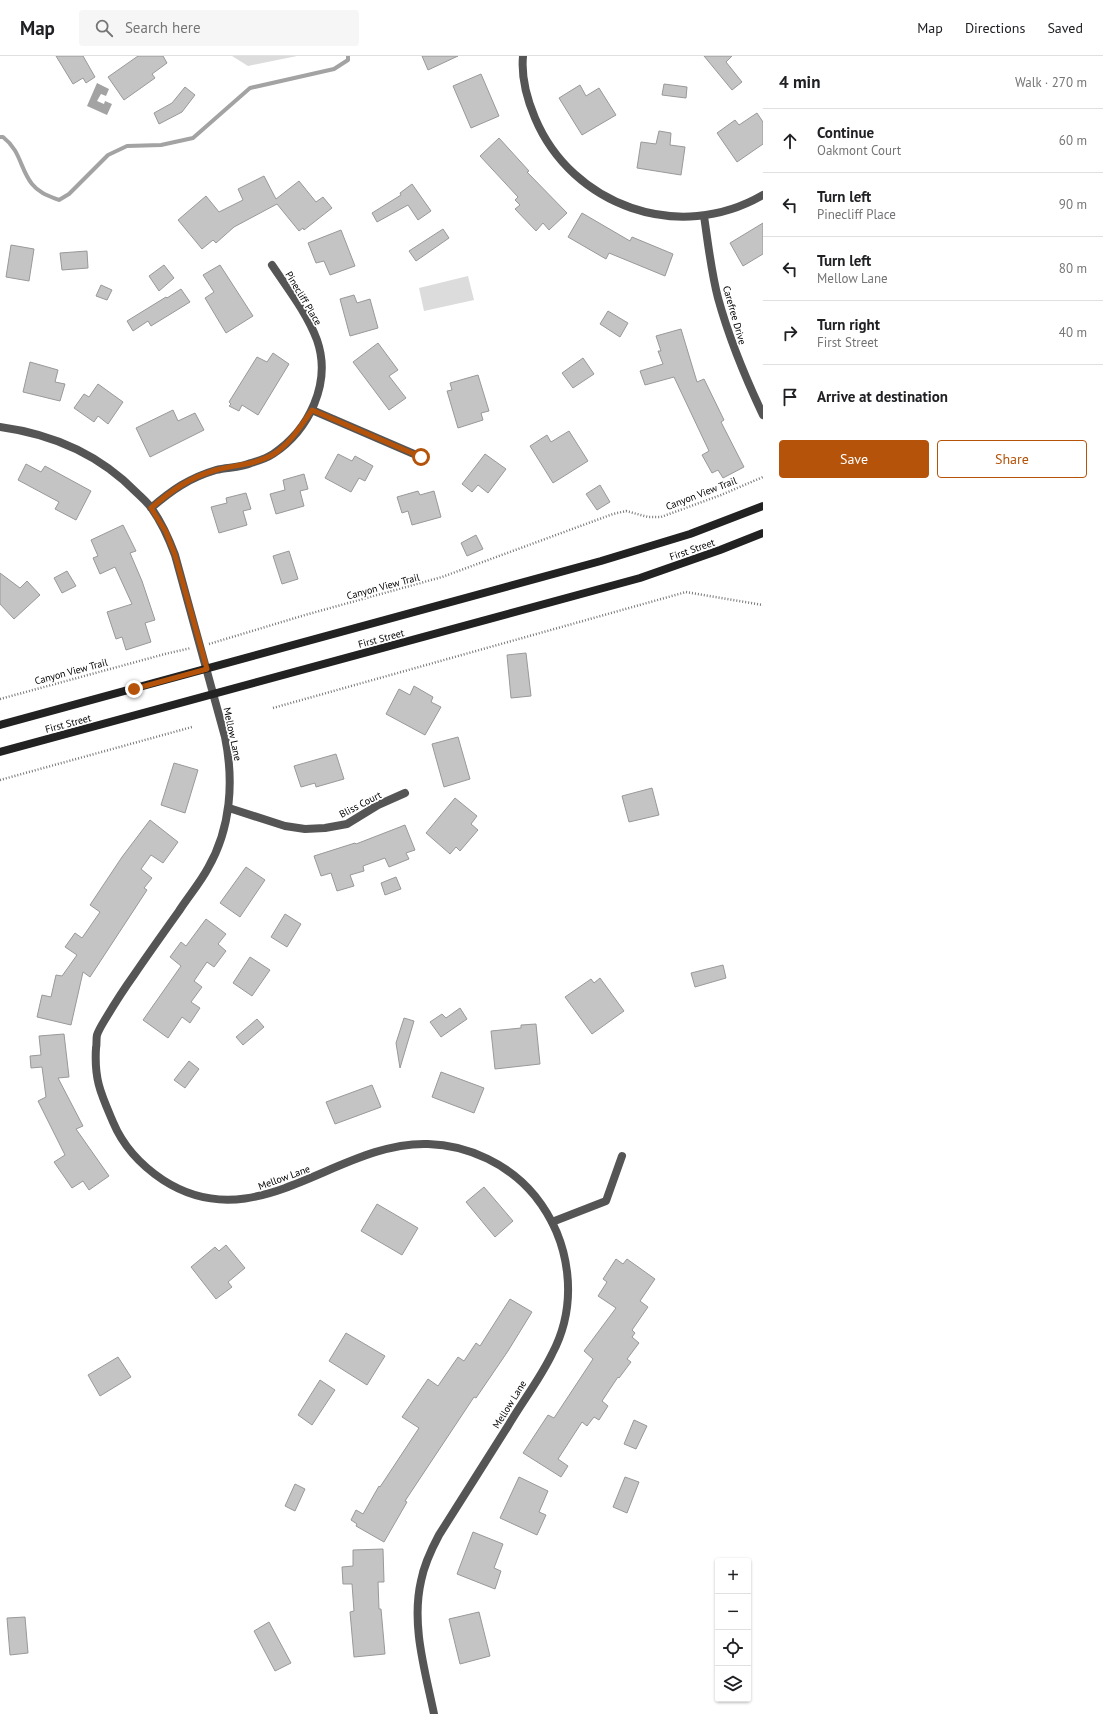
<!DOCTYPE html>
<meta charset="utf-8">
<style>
:root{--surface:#fff;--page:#f6f6f6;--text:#202124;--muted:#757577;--line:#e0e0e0;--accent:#b45309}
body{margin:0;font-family:"PT Sans",sans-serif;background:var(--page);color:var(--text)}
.controls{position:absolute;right:12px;bottom:12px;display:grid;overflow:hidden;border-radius:4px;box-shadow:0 1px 3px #0004}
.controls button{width:36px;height:36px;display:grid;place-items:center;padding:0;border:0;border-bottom:1px solid var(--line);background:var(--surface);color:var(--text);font:20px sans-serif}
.stop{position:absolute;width:12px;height:12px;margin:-9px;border:3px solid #b45309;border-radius:50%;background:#fff}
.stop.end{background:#b45309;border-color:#fff;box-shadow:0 1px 4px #0008}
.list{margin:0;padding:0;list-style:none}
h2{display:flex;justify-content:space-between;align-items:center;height:52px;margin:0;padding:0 16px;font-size:17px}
h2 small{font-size:13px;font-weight:400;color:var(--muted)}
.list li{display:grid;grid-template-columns:26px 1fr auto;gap:12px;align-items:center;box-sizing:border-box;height:64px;padding:0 16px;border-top:1px solid var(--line)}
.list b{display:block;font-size:15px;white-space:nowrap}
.list p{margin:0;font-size:13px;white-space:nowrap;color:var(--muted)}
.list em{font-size:13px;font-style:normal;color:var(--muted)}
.actions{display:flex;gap:8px;padding:12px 16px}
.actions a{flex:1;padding:9px 0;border:1px solid var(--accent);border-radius:4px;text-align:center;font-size:14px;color:var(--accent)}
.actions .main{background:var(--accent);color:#fff}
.icon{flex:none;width:22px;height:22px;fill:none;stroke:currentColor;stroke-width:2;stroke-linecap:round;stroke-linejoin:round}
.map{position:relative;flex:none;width:763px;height:1658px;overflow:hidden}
header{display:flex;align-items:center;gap:24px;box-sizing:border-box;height:56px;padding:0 20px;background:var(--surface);border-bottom:1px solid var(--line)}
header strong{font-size:19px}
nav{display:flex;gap:22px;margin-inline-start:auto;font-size:14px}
.search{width:280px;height:36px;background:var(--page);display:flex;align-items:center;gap:10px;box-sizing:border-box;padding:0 14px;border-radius:4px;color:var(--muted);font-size:15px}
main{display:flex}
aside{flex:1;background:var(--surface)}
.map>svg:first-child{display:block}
.green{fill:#dcdcdc}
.water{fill:#a3a3a3}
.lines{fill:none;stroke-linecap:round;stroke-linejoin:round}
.stream{stroke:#a3a3a3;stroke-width:4}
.building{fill:#c4c4c4;stroke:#999}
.path{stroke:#777;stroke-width:2.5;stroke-dasharray:1 2;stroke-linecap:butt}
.service{stroke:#555;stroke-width:8}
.minor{stroke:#555;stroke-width:8}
.secondary{stroke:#222;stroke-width:8}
.route{stroke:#b45309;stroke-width:5}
.labels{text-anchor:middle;stroke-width:3.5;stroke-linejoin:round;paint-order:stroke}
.street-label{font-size:10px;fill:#000;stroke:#fff}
</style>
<header>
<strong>Map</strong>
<div class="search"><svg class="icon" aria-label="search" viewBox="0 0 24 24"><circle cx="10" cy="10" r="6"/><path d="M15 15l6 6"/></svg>Search here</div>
<nav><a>Map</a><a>Directions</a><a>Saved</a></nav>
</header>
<main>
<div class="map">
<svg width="763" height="1658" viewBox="0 0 763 1658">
<rect width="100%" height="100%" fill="#fff"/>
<path class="green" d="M232 0H297L248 10Z
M468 220 474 244 424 255 419 232Z"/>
<path class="water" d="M97 27 109 33 106 40 101 38 97 45 104 48 105 45 112 48 107 59 87 50Z"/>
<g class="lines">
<path class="stream" d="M0 81H3C21 95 20 113 32 128 39 137 49 140 59 144L69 138 108 99 127 90 161 89 193 82 250 32 334 13 348 4V0"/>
</g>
<path class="building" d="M56 0H83L95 21 86 27 83 22 73 28Z
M138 0H163L167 7 152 18 155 22 124 44 108 21Z
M422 0H458L428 14Z
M704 0H732L726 6 742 26 732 34Z
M481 18 499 60 471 72 453 30Z
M664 28 687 31 686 42 662 39Z
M580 29 586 40 599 32 616 59 582 79 559 42Z
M185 31 195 39 182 56 159 68 154 57 172 47Z
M757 57 763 66V88L737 106 717 77 735 64 739 69Z
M659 75 671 77 670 89 685 91 681 119 637 112 641 86 656 88Z
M499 82 529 115 527 116 567 157 549 174 543 167 536 175 515 153 520 149 515 144 518 141 480 100Z
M264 120 276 143 299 125 316 146 323 141 332 152 304 174 303 172 299 175 277 148 234 171 216 187 213 184 202 193 178 164 206 140 219 156 243 144 238 133Z
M412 128 431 155 418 164 408 149 377 166 372 157 401 139 400 137Z
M582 157 630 185 632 181 673 198 665 220 609 197 606 203 568 181Z
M763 167V198L743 210 730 187Z
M443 173 449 182 416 205 409 195Z
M341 174 355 210 330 219 324 205 316 207 308 187Z
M11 189 34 193 29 225 6 221Z
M87 195 88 212 62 214 60 197Z
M164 209 174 222 159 235 149 220Z
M220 209 253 260 226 277 205 242 214 236 203 219Z
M101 229 112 234 107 244 96 240Z
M181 233 190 246 151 270 148 265 133 275 127 265 166 241 167 242Z
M354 239 357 247 370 243 378 272 350 280 340 243Z
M608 255 628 267 620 281 600 268Z
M681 273 697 326 704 323 724 364 721 366 744 411 723 422 718 414 712 417 702 399 709 395 674 321 645 329 640 315 663 308 658 295H661L656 280Z
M378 287 398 314 389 320 406 342 389 354 353 306Z
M273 297 289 308 258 359 242 349 239 355 229 350 231 348 229 346 257 301 267 306Z
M583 302 594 318 573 332 562 317Z
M30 306 58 314 55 326 65 328 60 345 23 336Z
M478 319 489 355 481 357 483 364 458 372 447 335 452 334 450 327Z
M98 328 123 346 108 368 98 360 94 366 74 352 84 338 89 341Z
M173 354 178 365 195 357 204 374 150 401 136 372Z
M569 375 588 405 553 427 530 390 547 379 551 386Z
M338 398 352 405 355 400 373 410 365 425 359 422 351 436 325 422Z
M485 398 506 413 488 437 478 429 472 436 462 428Z
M26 408 41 416 45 410 91 435 76 464 55 453 59 446 18 424Z
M304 418 308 433 300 435 304 450 276 458 270 438 285 434 283 424Z
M600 429 610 446 597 454 586 438Z
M418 435 420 439 434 435 441 461 412 469 408 455 402 457 397 441Z
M246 437 251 453 243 455 247 469 219 477 211 451 227 447 226 442Z
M123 469 136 495 130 497 142 525 155 564 145 567 151 586 126 594 122 581 116 583 107 556 132 548 115 511 100 518 93 502 98 500 91 484Z
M476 479 483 493 467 500 461 487Z
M289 495 298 523 282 528 273 500Z
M67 515 76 530 62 537 54 522Z
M0 517 20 532 27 525 40 539 14 563 0 548Z
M526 597 531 640 511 642 507 599Z
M414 630 433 641 431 646 441 651 425 679 386 658 399 633 410 639Z
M458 681 470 723 444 731 432 688Z
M336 698 344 723 316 731 315 727 301 731 294 710Z
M174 707 198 714 185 757 161 749Z
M652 732 659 759 629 766 622 740Z
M455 742 477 760 471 768 478 774 460 795 456 791 450 798 426 777Z
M150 764 178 786 163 807 151 799 141 813 152 822 144 832 147 834 90 921 83 916 71 969 37 961 42 939 51 941 56 919 62 920 77 899 65 891 75 877 82 882 100 856 90 849 122 801Z
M405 769 415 794 406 797 409 803 389 811 385 802 363 810 364 815 350 819 354 830 337 835 331 817 321 820 314 800 355 787 356 788Z
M246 811 265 824 240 861 220 847Z
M396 821 401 833 385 839 381 827Z
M285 858 301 868 287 891 271 881Z
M206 863 226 878 218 888 226 895 214 911 207 906 194 925 202 931 191 946 200 952 190 967 182 961 168 982 143 964 181 910 170 901 181 886 186 890Z
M250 901 270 914 252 940 233 927Z
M723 909 726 922 695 931 691 917Z
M600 922 624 955 592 978 565 941 591 923 594 927Z
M460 952 467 963 441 981 430 966 442 958 446 962Z
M404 962 414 965 400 1012 396 987Z
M257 963 264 971 243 989 236 981Z
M536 968 540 1008 495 1013 491 975 521 972V969Z
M64 978 69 1021 58 1022 83 1070 76 1073 109 1120 89 1134 83 1125 72 1132 54 1106 65 1099 38 1045 46 1041 42 1011 31 1012 30 1000 41 999 39 980Z
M189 1005 199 1013 185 1032 174 1024Z
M441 1016 484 1032 474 1057 432 1041Z
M372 1029 381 1051 335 1068 326 1046Z
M484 1131 513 1165 495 1181 466 1146Z
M377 1148 418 1172 402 1199 361 1175Z
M226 1189 245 1212 228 1226 232 1231 216 1243 191 1211 215 1191 219 1195Z
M616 1203 623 1208 627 1203 655 1223 640 1245 648 1251 632 1274 635 1277 632 1281 639 1287 627 1303 631 1306 619 1322 618 1321 602 1345 608 1350 599 1364 594 1361 587 1370 582 1366 558 1403 568 1410 561 1421 523 1397 548 1359 554 1362 593 1303 584 1295 616 1252 598 1240 607 1226 603 1223Z
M510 1243 532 1256 508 1295 476 1342 474 1341 405 1445 407 1446 384 1486 356 1470 357 1468 351 1464 356 1454 363 1458 379 1430 380 1431 419 1372 402 1361 428 1323 438 1330 458 1301 464 1305 476 1287 480 1290Z
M346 1277 385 1300 367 1329 329 1305Z
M118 1301 131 1321 100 1340 88 1319Z
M320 1324 335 1334 312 1369 298 1359Z
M634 1364 647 1370 636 1393 624 1388Z
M519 1421 548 1435 539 1456 546 1459 537 1479 500 1462Z
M625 1421 639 1426 627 1457 613 1451Z
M295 1428 305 1433 295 1455 285 1450Z
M473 1476 503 1488 494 1512 501 1515 495 1533 457 1518Z
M383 1493 384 1526H378L379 1553H381L385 1598 354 1601 350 1556 354 1555 352 1528H343L342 1511 353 1510V1494Z
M479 1556 490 1600 460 1608 449 1563Z
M25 1561 28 1597 10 1599 7 1562Z
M269 1566 291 1607 275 1615 254 1575Z"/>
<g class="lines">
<path class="path" d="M209 588 305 559 442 521 613 458 626 455 648 461H661L721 439 763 421
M0 643 165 598 191 592
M273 652 686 536 763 549
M0 724 192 671"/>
<path class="service" d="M552 1166 606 1145 622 1100"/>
<path class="minor" d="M523 0C521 21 527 43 535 62 572 150 679 188 763 139
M704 160C708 187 711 215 718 242 729 282 745 321 763 359
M312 354 421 401
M0 371C52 378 100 399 137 437 142 442 148 447 152 453 162 467 169 483 175 499L225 681C234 725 231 772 208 812 200 827 188 841 179 855 164 876 149 897 134 919 124 933 115 947 106 962 103 967 99 973 97 979 96 983 97 988 96 992 94 1024 101 1038 113 1066 123 1090 142 1110 163 1124 257 1185 336 1085 428 1088 469 1089 510 1109 535 1140 571 1185 579 1247 552 1298 540 1323 522 1346 508 1370 485 1406 462 1443 439 1479 431 1494 424 1509 421 1525 411 1569 425 1614 434 1658
M151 452C172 434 189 422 216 414 227 411 240 412 251 407 258 405 267 402 273 398 309 374 332 327 317 284 307 257 288 233 272 209
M229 752 285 770 305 773 325 772 347 768 378 749 405 737"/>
<path class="secondary" d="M0 669 601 505 690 478 763 450
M0 696 640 522 720 494 763 477"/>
</g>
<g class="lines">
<path class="route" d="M134 633 207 613 175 499 166 476 151 452C171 435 190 421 216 414 235 409 254 409 272 399 290 388 301 370 312 354L421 401"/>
</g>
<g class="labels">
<g class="street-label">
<text transform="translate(304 242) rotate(59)" y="4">Pinecliff Place</text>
<text transform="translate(735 259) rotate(74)" y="4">Carefree Drive</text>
<text transform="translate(701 437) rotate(-21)" y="4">Canyon View Trail</text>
<text transform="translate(692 493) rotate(-19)" y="4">First Street</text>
<text transform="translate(383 530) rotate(-15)" y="4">Canyon View Trail</text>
<text transform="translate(381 582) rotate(-15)" y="4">First Street</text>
<text transform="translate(71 615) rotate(-15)" y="4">Canyon View Trail</text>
<text transform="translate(68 667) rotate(-15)" y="4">First Street</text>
<text transform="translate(233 678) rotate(78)" y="4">Mellow Lane</text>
<text transform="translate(360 748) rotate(-27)" y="4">Bliss Court</text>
<text transform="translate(284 1121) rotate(-20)" y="4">Mellow Lane</text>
<text transform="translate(509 1348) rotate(-58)" y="4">Mellow Lane</text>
</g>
</g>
</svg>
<div class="controls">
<button>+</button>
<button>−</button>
<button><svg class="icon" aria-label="locate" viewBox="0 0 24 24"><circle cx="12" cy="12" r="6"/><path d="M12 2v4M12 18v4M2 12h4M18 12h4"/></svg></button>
<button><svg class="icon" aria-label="layers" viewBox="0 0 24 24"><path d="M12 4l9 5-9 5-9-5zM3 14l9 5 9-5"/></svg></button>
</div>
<div class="stop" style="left:421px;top:401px"></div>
<div class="stop end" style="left:134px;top:633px"></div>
</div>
<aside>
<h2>4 min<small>Walk · 270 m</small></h2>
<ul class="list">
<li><svg class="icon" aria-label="ahead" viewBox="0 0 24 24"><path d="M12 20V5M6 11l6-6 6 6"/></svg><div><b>Continue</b><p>Oakmont Court</p></div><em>60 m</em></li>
<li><svg class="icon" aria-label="left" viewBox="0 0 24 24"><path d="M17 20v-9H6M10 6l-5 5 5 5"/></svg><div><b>Turn left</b><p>Pinecliff Place</p></div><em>90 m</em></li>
<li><svg class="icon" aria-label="left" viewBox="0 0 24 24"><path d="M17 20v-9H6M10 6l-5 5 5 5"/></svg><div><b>Turn left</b><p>Mellow Lane</p></div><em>80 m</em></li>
<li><svg class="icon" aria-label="right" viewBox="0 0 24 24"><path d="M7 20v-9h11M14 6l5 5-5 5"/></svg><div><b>Turn right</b><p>First Street</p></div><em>40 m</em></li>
<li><svg class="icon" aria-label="arrive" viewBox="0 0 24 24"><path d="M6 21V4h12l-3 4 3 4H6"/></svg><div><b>Arrive at destination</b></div></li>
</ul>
<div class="actions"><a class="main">Save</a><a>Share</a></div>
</aside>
</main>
